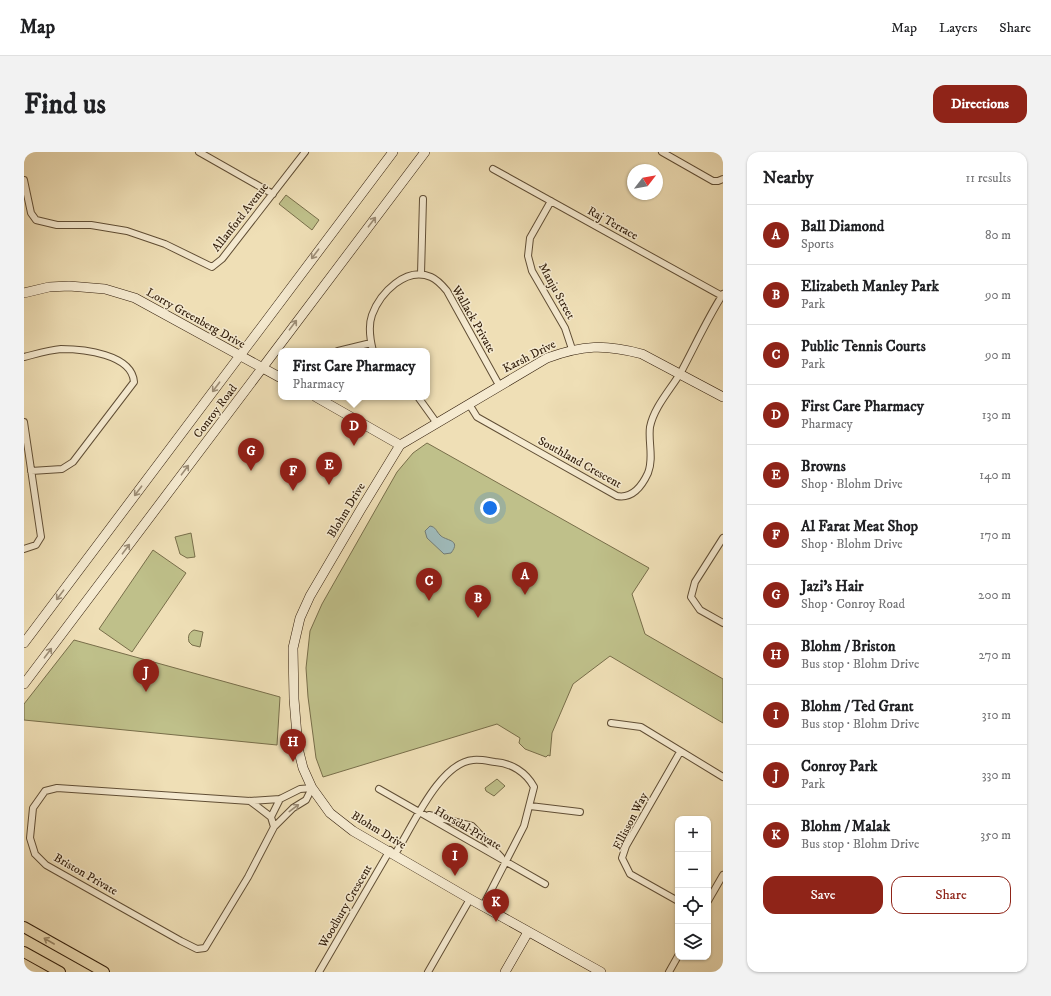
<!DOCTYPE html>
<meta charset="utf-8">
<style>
:root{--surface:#fff;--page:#f2f2f2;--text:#202124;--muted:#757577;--line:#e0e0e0;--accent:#8f2418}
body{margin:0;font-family:"IM FELL DW Pica",serif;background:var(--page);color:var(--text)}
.controls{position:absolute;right:12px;bottom:12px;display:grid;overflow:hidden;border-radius:8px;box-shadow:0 1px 3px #0004}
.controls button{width:36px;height:36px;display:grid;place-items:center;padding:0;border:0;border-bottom:1px solid var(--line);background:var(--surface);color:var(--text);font:20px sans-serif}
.compass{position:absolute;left:603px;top:12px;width:36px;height:36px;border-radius:50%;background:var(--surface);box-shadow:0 1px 3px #0004;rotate:59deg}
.you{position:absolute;left:466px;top:356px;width:14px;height:14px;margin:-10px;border:3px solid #fff;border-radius:50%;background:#1a73e8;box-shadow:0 0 0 6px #1a73e833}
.badge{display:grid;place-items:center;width:26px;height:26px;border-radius:50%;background:var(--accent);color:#fff;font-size:13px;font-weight:700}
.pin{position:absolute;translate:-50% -33px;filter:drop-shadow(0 1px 2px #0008)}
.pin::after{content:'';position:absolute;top:21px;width:14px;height:12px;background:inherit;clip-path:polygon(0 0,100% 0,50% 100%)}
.popup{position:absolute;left:254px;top:196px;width:152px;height:52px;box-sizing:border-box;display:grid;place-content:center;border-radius:8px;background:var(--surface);filter:drop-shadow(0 1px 3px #0005);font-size:13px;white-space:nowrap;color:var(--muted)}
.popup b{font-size:15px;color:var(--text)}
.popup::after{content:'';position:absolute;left:50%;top:100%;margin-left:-8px;border:8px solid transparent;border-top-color:var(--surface)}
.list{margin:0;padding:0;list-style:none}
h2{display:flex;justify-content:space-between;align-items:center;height:52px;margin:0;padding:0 16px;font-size:17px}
h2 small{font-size:13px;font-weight:400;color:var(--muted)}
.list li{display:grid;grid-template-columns:26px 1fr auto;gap:12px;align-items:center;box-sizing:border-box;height:60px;padding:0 16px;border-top:1px solid var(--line)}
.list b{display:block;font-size:15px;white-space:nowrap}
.list p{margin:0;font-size:13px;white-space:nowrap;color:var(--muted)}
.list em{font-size:13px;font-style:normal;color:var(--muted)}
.actions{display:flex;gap:8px;padding:12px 16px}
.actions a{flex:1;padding:9px 0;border:1px solid var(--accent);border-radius:12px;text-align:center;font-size:14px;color:var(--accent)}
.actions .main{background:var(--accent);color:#fff}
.icon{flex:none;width:22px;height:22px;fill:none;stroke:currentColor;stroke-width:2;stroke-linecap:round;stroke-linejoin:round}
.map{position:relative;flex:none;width:699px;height:820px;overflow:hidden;border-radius:12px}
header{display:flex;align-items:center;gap:24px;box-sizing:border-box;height:56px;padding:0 20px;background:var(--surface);border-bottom:1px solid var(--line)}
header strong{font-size:19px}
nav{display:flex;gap:22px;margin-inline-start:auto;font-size:14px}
.intro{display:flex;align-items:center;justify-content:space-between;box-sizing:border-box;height:96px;padding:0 24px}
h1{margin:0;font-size:28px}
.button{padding:10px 18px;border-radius:12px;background:var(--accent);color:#fff;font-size:14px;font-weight:700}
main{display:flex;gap:24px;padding:0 24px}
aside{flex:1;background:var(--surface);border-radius:12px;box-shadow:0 1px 3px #0004}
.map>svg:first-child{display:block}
.green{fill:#bfc08a;stroke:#786e4a}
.water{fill:#9fbaba;stroke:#737b74}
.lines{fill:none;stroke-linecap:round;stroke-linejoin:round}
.street-casing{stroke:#604e35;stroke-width:8}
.secondary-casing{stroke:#311d0a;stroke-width:10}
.primary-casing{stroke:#311d0a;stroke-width:12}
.street{stroke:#f5ead0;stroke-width:6}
.secondary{stroke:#f5ead0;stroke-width:9}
.primary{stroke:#efdfb6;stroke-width:10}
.oneway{stroke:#9d8e77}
.oneway2{stroke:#9a8869}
.labels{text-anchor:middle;stroke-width:3;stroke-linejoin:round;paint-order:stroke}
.street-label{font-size:12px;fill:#311d0a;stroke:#f5ead0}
</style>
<header>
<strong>Map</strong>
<nav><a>Map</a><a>Layers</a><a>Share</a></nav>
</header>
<div class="intro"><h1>Find us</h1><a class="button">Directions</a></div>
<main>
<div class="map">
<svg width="699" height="820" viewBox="0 0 699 820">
<rect width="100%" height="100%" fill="#efdfb6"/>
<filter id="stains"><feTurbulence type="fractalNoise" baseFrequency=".005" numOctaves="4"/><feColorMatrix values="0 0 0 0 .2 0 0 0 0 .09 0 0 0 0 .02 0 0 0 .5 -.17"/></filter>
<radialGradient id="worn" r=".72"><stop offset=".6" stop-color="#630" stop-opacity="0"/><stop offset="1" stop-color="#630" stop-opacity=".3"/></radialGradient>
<path class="green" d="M262 43 295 68 288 78 255 52Z
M403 291 625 416 608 442 621 482 699 527V571L586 504 549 532 528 581 526 604 524 603 522 605 501 597 495 591 496 586 473 572 299 625 292 606 284 545 282 516 286 479 298 452 373 320 389 301Z
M167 381 171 405 163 406 156 402 151 385Z
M129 398 162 421 108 500 75 477Z
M170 478 179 480 176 495 168 493 165 490C164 485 164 481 170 478Z
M50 488 256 545 253 593 0 568V552Z
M473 627 481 634 470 644 462 639 461 636Z"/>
<path class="water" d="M406 374C412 375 412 379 416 383 421 389 438 387 427 401L420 402 403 386 401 379Z"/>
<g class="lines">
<g class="street-casing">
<path id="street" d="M175 0 249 42
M638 0 689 29H694L699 27
M469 17 698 144
M0 28 7 61 12 68 33 73H67L103 79 141 92 188 115 198 107 281 0
M527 49 506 86 504 104 508 119 541 176 548 197
M397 122 399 47
M314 199 347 191
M349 199C346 187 344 174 348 163 356 141 382 114 407 125 414 128 418 133 423 139L475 233
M0 205C12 202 25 198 37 197 59 197 108 202 110 230L49 310 38 317 7 319
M394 245 412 270
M445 252 453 265 593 344C609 347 618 334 624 321 630 306 624 290 626 275 630 255 647 237 657 220 671 194 683 167 699 142
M0 270 17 385 12 393 0 397
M699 386 671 430 667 445 676 458 699 471
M587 571 617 575 699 625
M355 637 521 732
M226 649 247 665 250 675 224 725 181 796 173 797 157 789 22 713 11 702 6 686 9 656 21 639 33 636 226 649 256 647 276 637 288 636
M506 654 556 660
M405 663 448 674 477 705
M247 665 256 647
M250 675 269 656 282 648 288 636
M371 702C388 676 415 611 449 608 456 607 464 609 471 610 487 611 502 620 510 635L500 674 459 754
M654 749 606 722 598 706 602 694 656 600
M684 749 699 723
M295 820 366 698
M404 820 446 747
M645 820 654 804"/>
</g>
<g class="secondary-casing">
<path id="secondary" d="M0 141 25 135 45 134 81 137 111 146 257 226
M292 245 376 293
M0 491 369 0
M0 532 401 0
M481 820 504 780
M577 820 446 747 329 679 306 661 288 636 279 616 274 596 270 547 269 496 276 466 286 444 337 357 376 293 523 206C559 193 580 192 618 202L699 245"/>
</g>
<g class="primary-casing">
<path id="primary" d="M0 775 80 820
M0 800 36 820"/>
</g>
<use href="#street" class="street"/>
<use href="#secondary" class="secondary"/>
<use href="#primary" class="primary"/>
</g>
<defs><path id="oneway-shaft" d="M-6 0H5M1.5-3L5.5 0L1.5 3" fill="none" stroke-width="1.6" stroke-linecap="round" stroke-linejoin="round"/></defs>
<g class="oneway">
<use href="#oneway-shaft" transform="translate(348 70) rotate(-53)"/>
<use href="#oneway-shaft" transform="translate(291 102) rotate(127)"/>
<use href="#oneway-shaft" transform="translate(269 173) rotate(-53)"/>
<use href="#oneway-shaft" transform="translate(192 235) rotate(127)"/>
<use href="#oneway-shaft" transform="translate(161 318) rotate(-53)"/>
<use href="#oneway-shaft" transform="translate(114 339) rotate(127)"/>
<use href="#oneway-shaft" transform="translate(102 397) rotate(-53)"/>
<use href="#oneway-shaft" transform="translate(36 443) rotate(127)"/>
<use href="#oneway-shaft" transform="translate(24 501) rotate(-53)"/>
<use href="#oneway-shaft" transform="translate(270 656) rotate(-37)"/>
</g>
<use class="oneway2" href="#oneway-shaft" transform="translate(25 789) rotate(-150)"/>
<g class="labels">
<g class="street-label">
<text transform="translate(216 65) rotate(-52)" y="4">Allanford Avenue</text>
<text transform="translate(589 71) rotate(29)" y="4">Raj Terrace</text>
<text transform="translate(533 139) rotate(61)" y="4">Manju Street</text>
<text transform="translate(172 166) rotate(29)" y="4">Lorry Greenberg Drive</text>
<text transform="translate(450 167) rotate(60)" y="4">Wallack Private</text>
<text transform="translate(505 204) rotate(-27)" y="4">Karsh Drive</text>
<text transform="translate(191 259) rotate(-53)" y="4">Conroy Road</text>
<text transform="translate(556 310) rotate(29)" y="4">Southland Crescent</text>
<text transform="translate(322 358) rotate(-59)" y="4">Blohm Drive</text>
<text transform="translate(606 669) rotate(-63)" y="4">Ellisson Way</text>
<text transform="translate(444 676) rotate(30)" y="4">Horsdal Private</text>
<text transform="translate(355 678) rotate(31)" y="4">Blohm Drive</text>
<text transform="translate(62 722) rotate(30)" y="4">Briston Private</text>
<text transform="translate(321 754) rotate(-60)" y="4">Woodbury Crescent</text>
</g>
</g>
<rect width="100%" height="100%" filter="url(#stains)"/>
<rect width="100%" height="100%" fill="url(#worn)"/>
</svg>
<div class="controls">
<button>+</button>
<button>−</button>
<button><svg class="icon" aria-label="locate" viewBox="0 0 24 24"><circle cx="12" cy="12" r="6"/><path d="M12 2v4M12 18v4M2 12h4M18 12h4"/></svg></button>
<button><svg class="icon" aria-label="layers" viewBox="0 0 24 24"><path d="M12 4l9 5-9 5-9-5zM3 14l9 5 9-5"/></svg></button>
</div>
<svg class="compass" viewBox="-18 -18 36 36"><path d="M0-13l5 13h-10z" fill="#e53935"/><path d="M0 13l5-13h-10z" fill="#757577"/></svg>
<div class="you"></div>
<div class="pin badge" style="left:501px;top:443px">A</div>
<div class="pin badge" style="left:454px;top:466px">B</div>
<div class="pin badge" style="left:405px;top:449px">C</div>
<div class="pin badge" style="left:330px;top:294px">D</div>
<div class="popup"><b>First Care Pharmacy</b>Pharmacy</div>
<div class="pin badge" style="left:305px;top:333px">E</div>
<div class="pin badge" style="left:269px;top:339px">F</div>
<div class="pin badge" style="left:227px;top:319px">G</div>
<div class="pin badge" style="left:269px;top:610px">H</div>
<div class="pin badge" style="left:431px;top:724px">I</div>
<div class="pin badge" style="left:122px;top:540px">J</div>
<div class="pin badge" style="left:472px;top:770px">K</div>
</div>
<aside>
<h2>Nearby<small>11 results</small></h2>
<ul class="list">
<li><span class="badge">A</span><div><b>Ball Diamond</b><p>Sports</p></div><em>80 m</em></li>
<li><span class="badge">B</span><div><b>Elizabeth Manley Park</b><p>Park</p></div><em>90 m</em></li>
<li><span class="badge">C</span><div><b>Public Tennis Courts</b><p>Park</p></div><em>90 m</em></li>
<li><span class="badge">D</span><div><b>First Care Pharmacy</b><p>Pharmacy</p></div><em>130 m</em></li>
<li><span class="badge">E</span><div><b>Browns</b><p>Shop · Blohm Drive</p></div><em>140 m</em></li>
<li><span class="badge">F</span><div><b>Al Farat Meat Shop</b><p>Shop · Blohm Drive</p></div><em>170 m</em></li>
<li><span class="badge">G</span><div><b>Jazi's Hair</b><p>Shop · Conroy Road</p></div><em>200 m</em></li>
<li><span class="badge">H</span><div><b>Blohm / Briston</b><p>Bus stop · Blohm Drive</p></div><em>270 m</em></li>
<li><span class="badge">I</span><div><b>Blohm / Ted Grant</b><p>Bus stop · Blohm Drive</p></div><em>310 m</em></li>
<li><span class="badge">J</span><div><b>Conroy Park</b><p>Park</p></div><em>330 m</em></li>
<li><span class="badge">K</span><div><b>Blohm / Malak</b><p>Bus stop · Blohm Drive</p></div><em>350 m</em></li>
</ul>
<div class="actions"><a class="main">Save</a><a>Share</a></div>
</aside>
</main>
